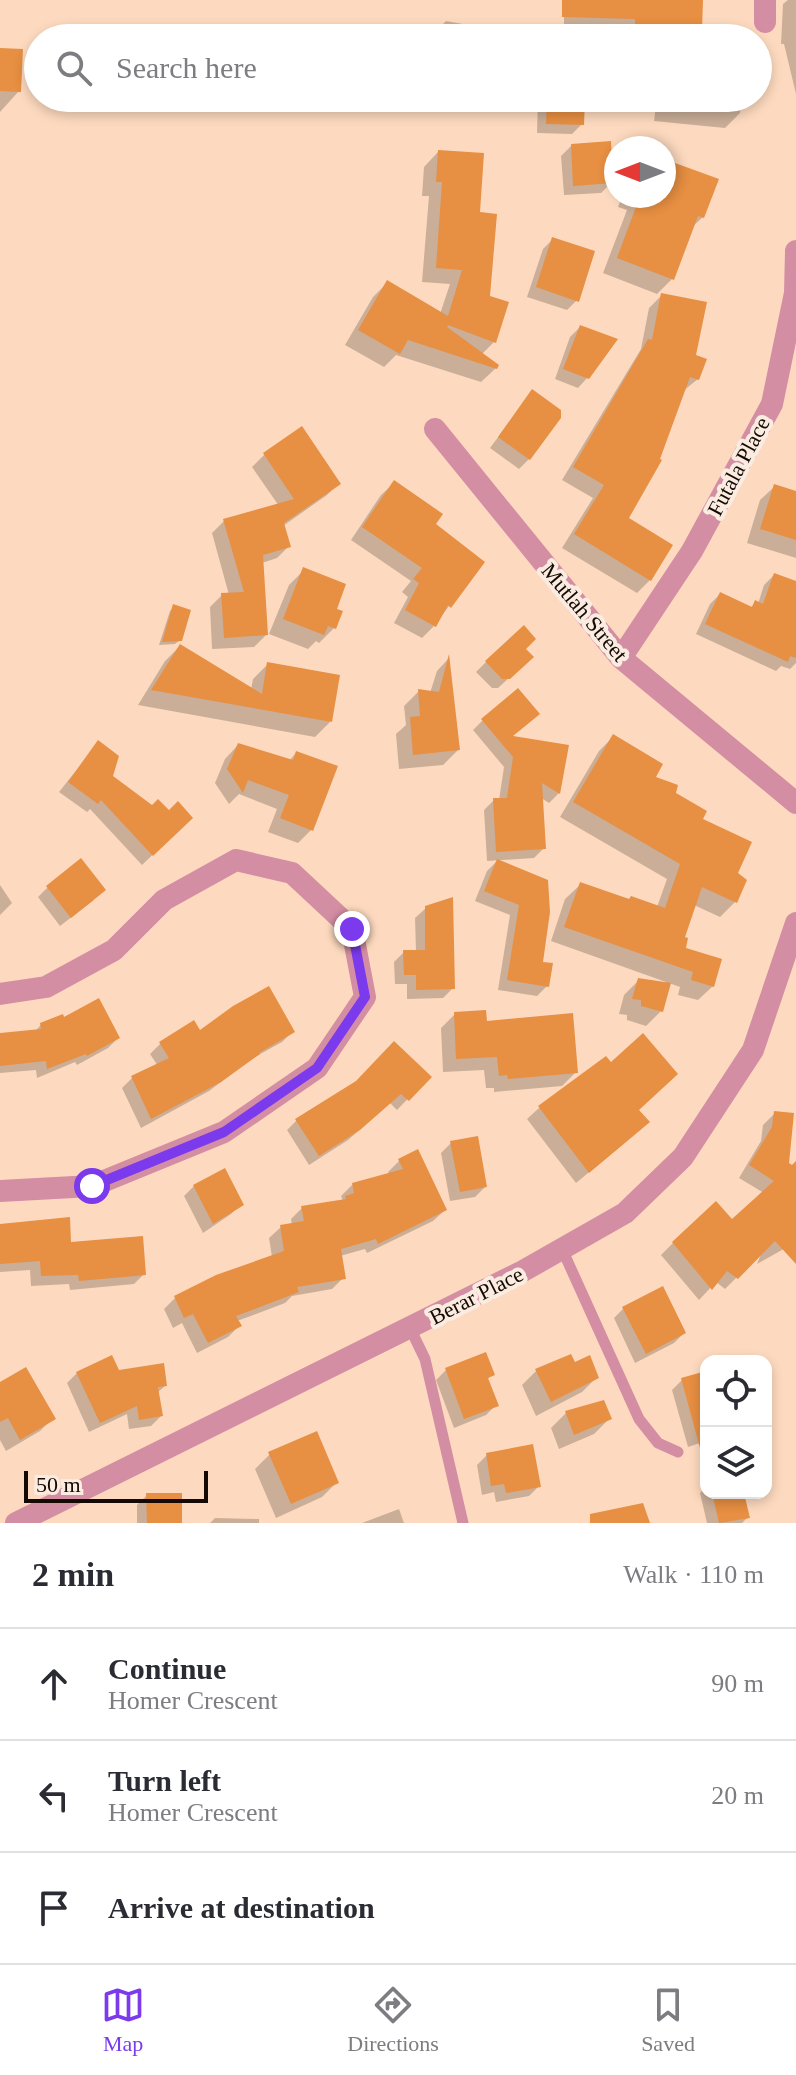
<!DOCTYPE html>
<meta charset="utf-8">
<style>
:root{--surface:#fff;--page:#f7f7f7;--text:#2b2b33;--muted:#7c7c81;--line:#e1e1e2;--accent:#7c3aed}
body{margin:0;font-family:Georgia,serif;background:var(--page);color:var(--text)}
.controls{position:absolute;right:24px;bottom:24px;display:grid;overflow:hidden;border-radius:16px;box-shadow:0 4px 12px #0003}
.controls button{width:72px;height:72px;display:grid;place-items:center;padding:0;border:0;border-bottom:2px solid var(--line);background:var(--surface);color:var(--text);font:40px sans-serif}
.compass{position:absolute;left:604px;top:136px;width:72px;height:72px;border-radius:50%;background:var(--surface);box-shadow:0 4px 12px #0003;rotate:270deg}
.scale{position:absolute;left:24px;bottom:20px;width:184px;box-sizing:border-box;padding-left:8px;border:4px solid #150a03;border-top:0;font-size:22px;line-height:28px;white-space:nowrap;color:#150a03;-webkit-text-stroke:6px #faece1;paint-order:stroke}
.stop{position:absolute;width:24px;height:24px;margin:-18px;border:6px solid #7c3aed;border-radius:50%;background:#fff}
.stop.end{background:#7c3aed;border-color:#fff;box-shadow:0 2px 8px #0008}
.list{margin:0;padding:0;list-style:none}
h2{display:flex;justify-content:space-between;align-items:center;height:104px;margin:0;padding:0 32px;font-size:34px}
h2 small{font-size:26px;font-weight:400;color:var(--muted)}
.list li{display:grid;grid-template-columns:52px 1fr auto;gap:24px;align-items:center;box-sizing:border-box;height:112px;padding:0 32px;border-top:2px solid var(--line)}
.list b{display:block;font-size:30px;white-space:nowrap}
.list p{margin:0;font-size:26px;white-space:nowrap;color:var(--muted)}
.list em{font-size:26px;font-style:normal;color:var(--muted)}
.icon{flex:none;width:44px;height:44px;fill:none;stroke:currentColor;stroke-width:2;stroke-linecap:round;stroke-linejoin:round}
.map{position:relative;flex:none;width:796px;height:1523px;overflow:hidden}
.search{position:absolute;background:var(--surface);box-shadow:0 4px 12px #0003;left:24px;right:24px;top:24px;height:88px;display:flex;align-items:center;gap:20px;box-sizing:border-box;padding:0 28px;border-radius:44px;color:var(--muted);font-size:30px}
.sheet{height:440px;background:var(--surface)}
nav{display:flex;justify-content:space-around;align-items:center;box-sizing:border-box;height:112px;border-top:2px solid var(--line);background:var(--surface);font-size:22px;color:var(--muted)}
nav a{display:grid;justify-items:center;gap:4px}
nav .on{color:var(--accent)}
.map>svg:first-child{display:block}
.shadow{fill:#0003}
.building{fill:#e78f42}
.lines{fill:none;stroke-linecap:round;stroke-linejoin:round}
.service{stroke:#d48ea4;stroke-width:11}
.minor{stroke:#d48ea4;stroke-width:22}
.route{stroke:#7c3aed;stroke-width:10}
.labels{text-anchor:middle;stroke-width:8;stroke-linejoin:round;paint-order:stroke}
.street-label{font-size:22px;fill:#150a03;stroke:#faece1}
</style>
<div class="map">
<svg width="796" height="1523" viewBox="0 0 796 1523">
<rect width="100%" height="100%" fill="#fddabf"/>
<path class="shadow" d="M564 0H701L700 29 692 38H623V31L564 30Z
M788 0H796V94L784 44H781L783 4Z
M446 21 502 31 501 38H434L436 31Z
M0 50 19 91 0 112Z
M435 98H514L506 106 435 104Z
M538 98H583L582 124 572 134 537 133Z
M657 98H741L740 113 725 128 654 121Z
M571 146 611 183 601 193 564 195 561 156Z
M438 152 478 214 494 342 481 355 496 368 481 382 396 355 384 367 345 345 373 297 387 283 440 314 450 284 422 282 429 196H422L424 167Z
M664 161 703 217 691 228 672 279 657 294 603 273 627 210 618 207 622 196H664Z
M553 239 577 300 567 310 527 297 543 249Z
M662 295 694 356 698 379 683 391 626 518 650 580 637 593 562 548 593 498 562 480 641 349 649 308Z
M580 327 588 377 578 388 555 379 570 337Z
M532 392 529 459 519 469 490 448Z
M302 429 339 483 327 495 283 526 289 546 277 558 262 563 266 635 254 647 212 649 210 607 222 595H229L212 533 224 521 279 506 252 467 264 455Z
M394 483 433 524 482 562 434 626 422 638 394 623 408 597 402 592 411 581 351 540 381 495Z
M775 486 796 493V558L747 543 760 500Z
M304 570 334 610V628L319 643 316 641 308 649 269 634 289 585Z
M774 575 796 583V663L790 669 781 666 776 671 696 634 710 604 720 594 750 608 756 603 758 604 764 585Z
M174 607 180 640 175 644 159 645 170 611Z
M180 646 251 690 253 679 268 664 330 722 315 737 138 705 165 661Z
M524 649 521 667 498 688H492L476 672 486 662Z
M449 658 458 750 443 765 399 769 396 734 406 725 404 706 419 691 430 693 437 671Z
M483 720 510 738 567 747 559 793 549 803 541 798 544 848 534 858 487 861 484 810 494 800H499L504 767 473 730Z
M613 737 653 778 700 820 736 873 735 902 720 917 694 905 682 939 683 950 713 986 698 1000 678 995 680 987 669 983 661 1011 646 1026 627 1020V1015L619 1014 624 995 639 980 666 984V982L551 941 565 899 580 885 657 907 667 879 560 817 599 751Z
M98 743 111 777 152 807 191 818 142 865 90 809 87 812 59 792Z
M238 745 289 761 296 753 311 830 298 843 268 832 277 809 239 794 229 804 215 783 225 759Z
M497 861 546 881 541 963 547 986 537 996 498 990 510 915 475 901 487 871Z
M0 885 12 903 0 915Z
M48 887 94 900 60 926 38 897Z
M426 908 453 988 443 998 407 999V984H395L394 962 404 952H416L415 918Z
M455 1014 485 1023 576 1072 562 1086 494 1092V1088H486L484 1070 443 1072 441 1028Z
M193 1023 199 1033 292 1032 282 1042 253 1058 209 1091 141 1128 122 1088 132 1078 158 1066 150 1054 160 1044Z
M41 1025 118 1038 108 1048 77 1065 75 1062 37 1078 36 1070 0 1073V1034L34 1032Z
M429 1077 397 1110 390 1103 348 1140 309 1165 287 1130 297 1120Z
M539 1108 637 1110 635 1134 576 1183 527 1119Z
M775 1113 782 1207 796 1183V1242L757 1264 762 1252 725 1289 716 1282 699 1300 661 1255 673 1243 732 1222 764 1193 739 1178 761 1141 763 1125Z
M451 1143 485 1187 475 1197 450 1201 441 1153Z
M400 1160 445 1210 433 1221 367 1253 365 1249 340 1256 343 1278 332 1289 292 1296 285 1303 237 1321 239 1326 228 1337 197 1353 182 1323 173 1328 164 1309 175 1298 272 1257 269 1238 281 1227 292 1225 291 1219 302 1208 343 1201 341 1196 353 1184 390 1175 388 1172Z
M194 1186 241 1204 231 1214 203 1233 184 1196Z
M0 1225 69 1245 144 1274 134 1284 70 1290 69 1284 31 1286 30 1270 0 1272Z
M623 1309 684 1333 674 1343 635 1363 614 1318Z
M485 1355 492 1374 487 1380 496 1405 486 1415 454 1428 436 1380 446 1370Z
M574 1364 597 1377 582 1392 536 1416 522 1385 537 1370Z
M118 1372 165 1386 157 1393 161 1416 151 1426 129 1429 127 1414 89 1432 67 1383 77 1373Z
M706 1373V1441L688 1447 672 1390 682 1380Z
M0 1385 53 1418 40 1431 6 1451 0 1440Z
M566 1413 609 1419 594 1434 559 1449 551 1428Z
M270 1454 337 1482 322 1497 276 1518 255 1469Z
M487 1455 539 1486 529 1496 496 1502 494 1492 482 1495 477 1465Z
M706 1487V1493H741L748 1517 742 1523H707L700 1493Z
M147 1495 180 1523H137V1505Z
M399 1509 404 1523H362Z
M215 1518 259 1519V1523H210Z"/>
<path class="building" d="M562 0H703L702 30H635V19L562 17Z
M0 48 23 49 21 92 0 91Z
M547 98H585L584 125 546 124Z
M611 141 613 183 573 186 571 144Z
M438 150 484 153 480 212 497 214 490 296 509 302 496 343 448 325 447 327 499 365 497 369 408 340 400 354 358 330 387 280 448 316 462 270 436 268 442 182H436Z
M664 159 719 179 704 218 698 216 674 280 617 258 640 196H664Z
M552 237 595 251 579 302 536 287Z
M661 293 707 302 696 355 707 359 699 380 690 377 660 459 662 460 629 518 673 545 651 581 574 534 604 485 573 467 648 339 652 340Z
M580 325 618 339 589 379 563 369Z
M532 389 561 410V418L530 460 498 437Z
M302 426 341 484 284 523 291 547 263 555 268 635 224 638 221 593 244 592 223 519 294 499 263 453Z
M394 480 443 514 436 524 485 562 451 608 448 605 436 627 405 610 419 583 413 579 422 568 362 527Z
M774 484 796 491V540L760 529Z
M303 567 346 584 337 609 343 611 336 629 328 626 324 635 283 619Z
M774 573 796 581V658L790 656 788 662 705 624 720 592 752 607 755 600 763 604Z
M173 604 191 610 182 641 162 642Z
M524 625 536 639 526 649 534 657 510 679H502L485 661Z
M180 644 262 694 267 662 340 675 332 722 151 690Z
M449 654 460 750 413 755 410 717 420 716 418 689 439 692Z
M518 688 540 714 513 736 569 745 560 794 542 783 546 849 496 852 493 798H507L513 757 481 719Z
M613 734 663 764 656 777 678 785 676 793 707 811 703 819 752 842 738 873 747 880 737 903 702 887 685 937 688 938 686 948 722 959 714 987 691 980 693 972 564 927 580 882 629 899 631 896 665 908 680 864 573 802Z
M98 740 119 756 113 776 152 805 158 799 169 810 178 801 193 818 153 856 101 800 98 804 68 782Z
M238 743 293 760 296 751 338 766 313 831 280 818 289 795 248 780 243 793 227 769Z
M81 858 106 890 71 918 46 886Z
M497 859 548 880 550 912 543 962 553 963 549 987 507 980 519 905 484 891Z
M453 897 455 989 416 990V975H404L403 950H425V906Z
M638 978 671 983 663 1012 641 1006V1000L632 999Z
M269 986 295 1032 259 1053 260 1054 221 1082 151 1119 131 1076 169 1058 159 1042 194 1020 200 1030 233 1006Z
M99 998 120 1038 87 1056 86 1054 47 1069 46 1061 0 1066V1033L41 1029 40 1023 63 1014 64 1017Z
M486 1010 487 1021 573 1013 578 1073 508 1079 507 1075 499 1076 497 1057 456 1059 454 1012Z
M643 1033 678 1074 639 1110 650 1122 589 1173 538 1106 606 1056 611 1062Z
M394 1041 432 1077 409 1101 401 1094 360 1130 319 1156 295 1119 356 1081Z
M774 1111 794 1113 789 1163 792 1165 796 1161V1264L775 1241 738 1279 727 1271 712 1290 672 1242 716 1201 732 1219 774 1181 749 1165 772 1127Z
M478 1136 487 1187 460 1192 450 1141Z
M418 1149 447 1210 378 1244 376 1239 341 1249 346 1279 297 1287 299 1292 236 1316 242 1326 208 1343 193 1314 184 1318 174 1296 216 1275 284 1251 280 1225 304 1221 301 1206 346 1199 345 1196 354 1193 352 1183 403 1169 398 1159Z
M225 1168 244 1205 213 1224 193 1185Z
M70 1217 71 1242 143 1236 146 1275 79 1281 78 1275 41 1276 40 1261 0 1264V1224Z
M663 1286 686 1333 646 1354 622 1307Z
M486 1352 495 1375 488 1378 499 1406 464 1419 445 1368Z
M571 1354 575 1362 590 1355 599 1378 551 1402 535 1369Z
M112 1355 119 1370 164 1363 167 1386 158 1387 163 1416 139 1420 137 1406 100 1423 76 1372Z
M26 1367 56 1419 20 1440 8 1418 0 1422V1382Z
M706 1371V1447L700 1448 681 1378Z
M604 1400 612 1419 574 1435 565 1411Z
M317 1431 339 1483 291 1504 268 1452Z
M533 1444 541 1487 506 1493 504 1484 491 1486 486 1453Z
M146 1493H182V1523H147Z
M712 1493H744L750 1518 719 1523Z
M643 1503 650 1523H590V1514Z"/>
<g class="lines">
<path class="service" d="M562 1249 639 1419 658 1443 678 1452
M410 1328 425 1359 463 1523"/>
<path class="minor" d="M765 0V22
M435 429 621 658 796 803
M621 658 692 551 772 404 795 293 796 251
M0 994 46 987 114 950 164 900 236 860 292 873 352 929 365 997 317 1068 224 1132 92 1186 0 1191
M16 1523 523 1271 625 1213 683 1157 753 1050 796 923"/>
</g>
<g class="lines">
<path class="route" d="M92 1186 224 1132 317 1068 365 997 352 929"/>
</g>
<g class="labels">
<g class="street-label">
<text transform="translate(738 466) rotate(-62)" y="8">Futala Place</text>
<text transform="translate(585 612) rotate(50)" y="8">Mutlah Street</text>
<text transform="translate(476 1295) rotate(-27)" y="8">Berar Place</text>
</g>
</g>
</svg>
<div class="controls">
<button><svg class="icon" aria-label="locate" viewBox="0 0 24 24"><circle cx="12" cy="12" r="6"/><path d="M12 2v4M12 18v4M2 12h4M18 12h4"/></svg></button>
<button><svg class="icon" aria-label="layers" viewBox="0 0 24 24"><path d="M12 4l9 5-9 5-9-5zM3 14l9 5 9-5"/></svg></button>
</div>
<svg class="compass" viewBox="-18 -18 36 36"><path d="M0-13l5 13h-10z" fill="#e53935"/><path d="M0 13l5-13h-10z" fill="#7c7c81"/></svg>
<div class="scale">50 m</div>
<div class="stop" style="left:92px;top:1186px"></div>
<div class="stop end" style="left:352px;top:929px"></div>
<div class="search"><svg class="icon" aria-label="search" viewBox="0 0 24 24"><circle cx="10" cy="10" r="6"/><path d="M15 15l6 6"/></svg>Search here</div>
</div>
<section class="sheet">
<h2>2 min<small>Walk · 110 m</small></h2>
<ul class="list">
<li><svg class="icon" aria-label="ahead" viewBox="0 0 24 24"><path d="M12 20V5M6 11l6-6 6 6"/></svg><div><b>Continue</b><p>Homer Crescent</p></div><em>90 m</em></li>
<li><svg class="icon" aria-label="left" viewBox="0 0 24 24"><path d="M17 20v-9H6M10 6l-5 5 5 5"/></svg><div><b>Turn left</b><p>Homer Crescent</p></div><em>20 m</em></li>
<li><svg class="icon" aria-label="arrive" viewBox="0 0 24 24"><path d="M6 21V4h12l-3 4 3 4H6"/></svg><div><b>Arrive at destination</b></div></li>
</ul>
</section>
<nav>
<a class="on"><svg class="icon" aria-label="map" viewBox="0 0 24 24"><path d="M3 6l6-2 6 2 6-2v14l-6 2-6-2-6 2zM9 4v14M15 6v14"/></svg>Map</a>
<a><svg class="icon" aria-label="directions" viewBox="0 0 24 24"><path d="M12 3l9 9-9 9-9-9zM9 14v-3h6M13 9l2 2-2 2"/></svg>Directions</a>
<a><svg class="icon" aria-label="saved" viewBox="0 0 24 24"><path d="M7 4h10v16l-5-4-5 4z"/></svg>Saved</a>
</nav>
